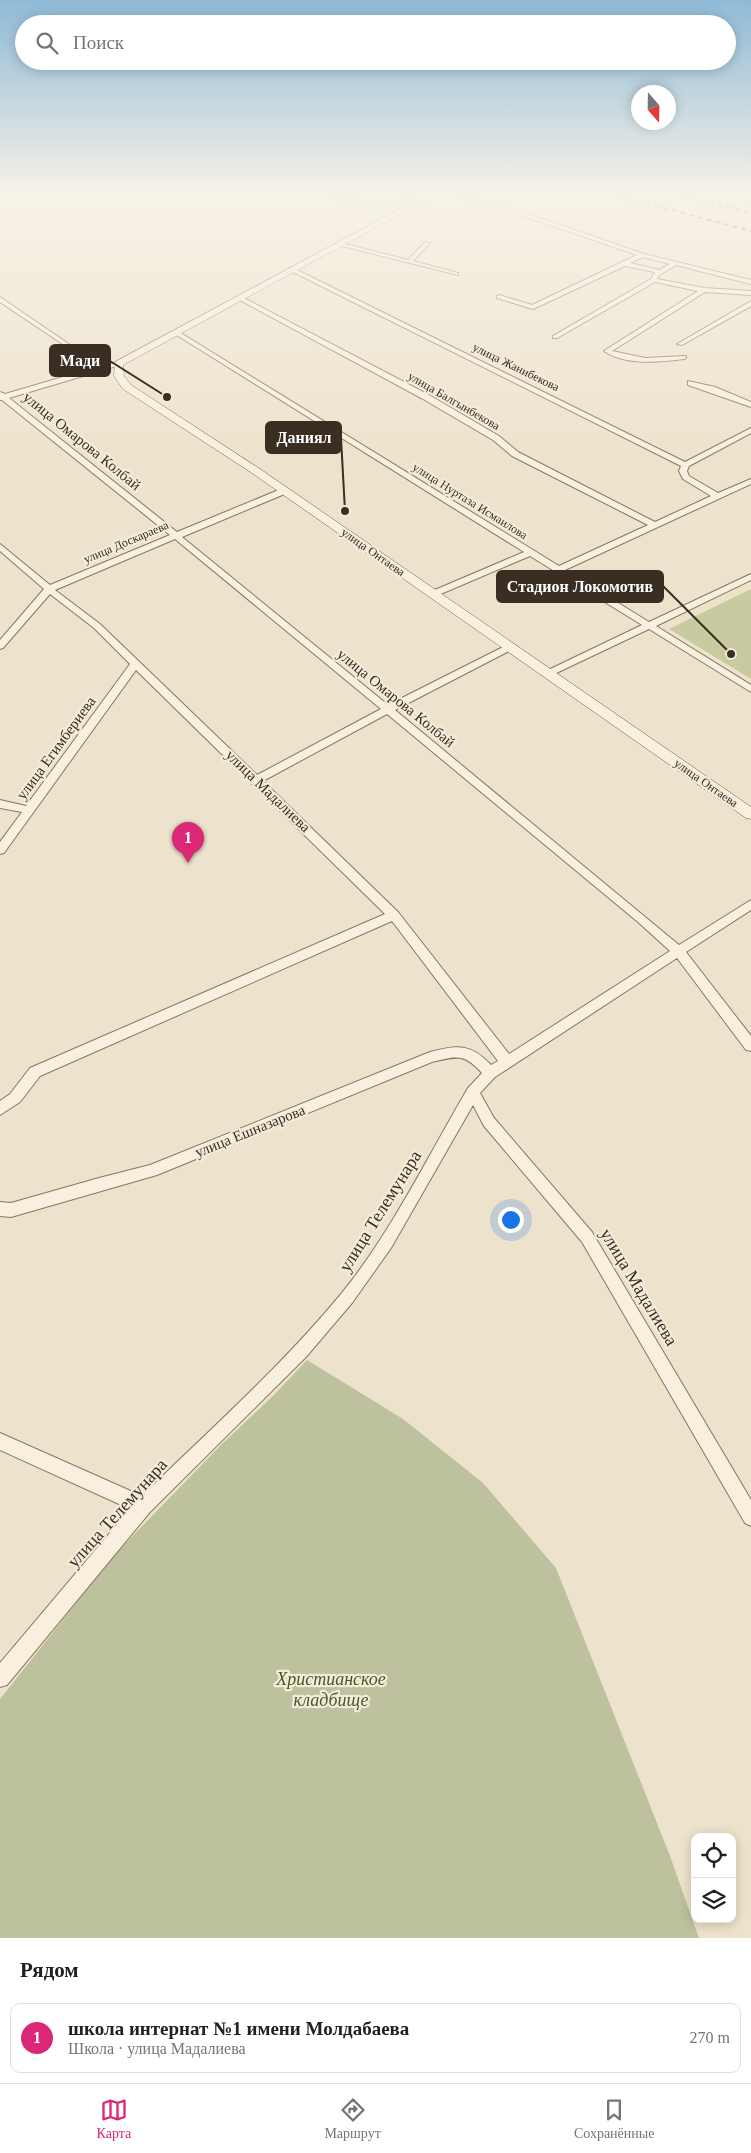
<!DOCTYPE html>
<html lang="ru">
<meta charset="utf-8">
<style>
:root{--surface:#fff;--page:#f2f2f2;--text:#202124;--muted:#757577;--line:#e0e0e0;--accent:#db2777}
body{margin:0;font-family:Georgia,serif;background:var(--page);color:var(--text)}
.controls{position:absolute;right:15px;bottom:15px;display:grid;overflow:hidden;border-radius:10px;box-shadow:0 2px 12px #0003}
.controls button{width:45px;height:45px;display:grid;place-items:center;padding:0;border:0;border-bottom:1px solid var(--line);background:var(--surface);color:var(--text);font:25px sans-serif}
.compass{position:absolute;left:631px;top:85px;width:45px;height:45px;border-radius:50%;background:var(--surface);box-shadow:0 2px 12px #0003;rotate:160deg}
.you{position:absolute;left:510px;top:1219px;width:18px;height:18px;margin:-12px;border:4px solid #fff;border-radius:50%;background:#1a73e8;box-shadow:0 0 0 8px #1a73e833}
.badge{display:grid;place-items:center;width:32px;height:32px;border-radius:50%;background:var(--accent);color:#fff;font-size:16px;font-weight:700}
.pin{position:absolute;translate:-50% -41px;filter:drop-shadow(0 1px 2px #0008)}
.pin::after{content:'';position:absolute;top:26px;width:18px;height:15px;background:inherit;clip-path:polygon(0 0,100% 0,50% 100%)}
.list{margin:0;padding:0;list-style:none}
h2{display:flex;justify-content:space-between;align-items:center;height:65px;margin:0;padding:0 20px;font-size:21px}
h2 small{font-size:16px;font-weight:400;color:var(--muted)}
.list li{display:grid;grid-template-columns:32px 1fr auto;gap:15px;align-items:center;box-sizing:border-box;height:70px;margin:0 10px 10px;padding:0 10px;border:1px solid var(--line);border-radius:10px}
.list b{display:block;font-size:19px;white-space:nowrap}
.list p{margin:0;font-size:16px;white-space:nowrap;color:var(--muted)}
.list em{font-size:16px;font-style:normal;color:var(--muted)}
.icon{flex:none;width:28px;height:28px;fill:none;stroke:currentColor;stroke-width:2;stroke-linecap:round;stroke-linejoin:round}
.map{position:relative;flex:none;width:751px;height:1938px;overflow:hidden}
.search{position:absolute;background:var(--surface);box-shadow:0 2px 12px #0003;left:15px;right:15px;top:15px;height:55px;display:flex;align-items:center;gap:12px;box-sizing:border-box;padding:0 18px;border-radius:28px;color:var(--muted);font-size:19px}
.sheet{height:145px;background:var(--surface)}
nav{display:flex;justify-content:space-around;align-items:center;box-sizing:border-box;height:70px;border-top:1px solid var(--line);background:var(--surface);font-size:14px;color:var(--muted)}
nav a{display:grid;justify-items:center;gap:2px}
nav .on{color:var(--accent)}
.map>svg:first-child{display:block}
.green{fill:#c7cb9f}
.cemetery{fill:#bdc19d}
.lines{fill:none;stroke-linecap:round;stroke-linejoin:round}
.street-casing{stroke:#897560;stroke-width:2}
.secondary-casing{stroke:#6b5642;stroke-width:1}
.street{fill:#f8efde;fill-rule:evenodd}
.secondary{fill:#f8efde;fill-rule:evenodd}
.rail{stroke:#3a2d22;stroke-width:2;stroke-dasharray:4.5 4.5;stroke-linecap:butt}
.labels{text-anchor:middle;stroke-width:4.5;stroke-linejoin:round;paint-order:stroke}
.far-street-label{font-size:12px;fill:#3a2d22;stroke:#f4ecda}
.street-label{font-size:15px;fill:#3a2d22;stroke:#f4ecda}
.near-street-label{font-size:18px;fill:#3a2d22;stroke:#f4ecda}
.near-park-label{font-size:18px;font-style:italic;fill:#4c562a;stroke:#f4ecda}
.leader{fill:none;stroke:#3a2d22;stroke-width:2}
.callout-dot{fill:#3a2d22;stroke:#f4ecda;stroke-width:2}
.callout{fill:#3a2d22;stroke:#3a2d22;stroke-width:2}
.callout-label{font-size:16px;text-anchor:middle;font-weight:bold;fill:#fff}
</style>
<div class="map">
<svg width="751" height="1938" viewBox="0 0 751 1938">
<rect width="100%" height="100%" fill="#ede2cb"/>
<path class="green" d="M751 589V679L669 629Z"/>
<path class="cemetery" d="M307 1360 403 1419 483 1483 556 1568 670 1856 699 1938H0V1699L116 1553 222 1444 273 1396Z"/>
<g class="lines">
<g class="street-casing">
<path id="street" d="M314 194C335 193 356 201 377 203 396 205 416 193 436 194L379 207Z
M449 194H457L543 219 644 254 751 280V284L676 265 658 276 657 279 704 288 751 291V295L705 292 612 351 645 358 686 356V358L684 359C660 362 625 366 604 351L698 291 655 282 557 338H553V336L651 279 655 272 625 266 533 309 497 298V296L499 295 532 305 637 255 539 221ZM643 257 670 264 659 270 630 263Z
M425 242 430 243 413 261 458 273V275L338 245 341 243 408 260Z
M289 268H293L685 462 751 428V433L689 466 687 471 689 476 718 493 751 479V484L565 570 649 622 751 574V580L656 626 751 685V692L649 629 550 676H544V672L642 625 530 556 436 596H430V592L524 552 175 334V332H179L559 566 648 525 512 456 493 440 423 399 238 299V297H242L429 395 499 436 518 452 655 522 711 496 683 479 679 471 681 466 289 270Z
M0 297 95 362 103 365 120 363V365L9 398 177 532 281 489H287V493L182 537 388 705 505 646H511V650L395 710 679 945 751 900V910L686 952 751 1036V1051L746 1050 677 958 495 1077 480 1093 494 1118 592 1232 751 1500V1526L745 1523 582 1242 484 1126 473 1105 391 1248 352 1303 306 1357 150 1512 7 1685 0 1687V1663L130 1509 0 1450V1433L142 1496C209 1430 281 1367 341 1294 391 1233 428 1156 468 1088L482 1073C464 1053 457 1056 432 1062L157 1175 11 1217 0 1216V1202L11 1203 99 1178 150 1165 430 1052C457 1045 471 1043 491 1065L498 1061 392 921 40 1076 20 1102 0 1115V1101L10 1094 30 1068 385 914 136 670 4 853 0 854V842L22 812 0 808V800L26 806 130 664 94 628 50 594 3 648 0 649V640L44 589 0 551V544L50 585 170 535 2 400H0V392L5 394 97 367 0 302ZM175 539 381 709 257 775 100 624 55 590ZM387 714 638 922 670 951 509 1054 398 912 263 781Z
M751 301V306L682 345 677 344Z
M688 381 715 387 751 402V407L688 385Z"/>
</g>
<g class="secondary-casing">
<path id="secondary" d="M428 194H437L123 365 124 376 131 385 260 469 751 807V819L746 818 252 473 123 389 114 376 115 362Z"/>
</g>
<use href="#street" class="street"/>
<use href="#secondary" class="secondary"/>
<path class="rail" d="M611 194 751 231
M674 194 751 213"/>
</g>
<linearGradient id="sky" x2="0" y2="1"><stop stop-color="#8fbad6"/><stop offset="0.42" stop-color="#f7f2e8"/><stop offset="1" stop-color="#f7f2e8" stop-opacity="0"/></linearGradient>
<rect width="751" height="465" fill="url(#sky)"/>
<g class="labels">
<g class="far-street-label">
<text transform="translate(516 367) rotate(26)" y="4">улица Жанибекова</text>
<text transform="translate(454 401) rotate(30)" y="4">улица Балгынбекова</text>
<text transform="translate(470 501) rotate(32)" y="4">улица Нуртаза Исмаилова</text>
<text transform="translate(126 542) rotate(-23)" y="4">улица Доскараева</text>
<text transform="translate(373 552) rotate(35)" y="4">улица Онтаева</text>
<text transform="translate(706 783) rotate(35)" y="4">улица Онтаева</text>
</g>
<g class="street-label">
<text transform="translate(82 441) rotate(39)" y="5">улица Омарова Колбай</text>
<text transform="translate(396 698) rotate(39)" y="5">улица Омарова Колбай</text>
<text transform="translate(56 748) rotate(-54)" y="5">улица Егимбериева</text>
<text transform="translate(268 791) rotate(44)" y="5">улица Мадалиева</text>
<text transform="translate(250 1131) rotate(-22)" y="5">улица Ешназарова</text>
</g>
<g class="near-street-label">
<text transform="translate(380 1211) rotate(-58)" y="6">улица Телемунара</text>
<text transform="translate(639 1287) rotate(59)" y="6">улица Мадалиева</text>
<text transform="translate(117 1513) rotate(-48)" y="6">улица Телемунара</text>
</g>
<g class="near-park-label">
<text x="331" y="1685">Христианское<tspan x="331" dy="21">кладбище</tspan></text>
</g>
</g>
<path class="leader" d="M167 397L110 361M345 511L341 438M731 654L663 586"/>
<g class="callout-dot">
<circle cx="167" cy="397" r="5"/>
<circle cx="345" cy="511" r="5"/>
<circle cx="731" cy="654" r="5"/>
</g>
<g class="callout">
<rect x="50" y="345" width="60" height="31" rx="5"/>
<rect x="266" y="422" width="75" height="31" rx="5"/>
<rect x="497" y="571" width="166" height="31" rx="5"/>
</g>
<g class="callout-label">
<text x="80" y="366">Мади</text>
<text x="304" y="443">Даниял</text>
<text x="580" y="592">Стадион Локомотив</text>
</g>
</svg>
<div class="controls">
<button><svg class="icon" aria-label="locate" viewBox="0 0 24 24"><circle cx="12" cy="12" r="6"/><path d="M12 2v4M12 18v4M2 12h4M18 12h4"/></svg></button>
<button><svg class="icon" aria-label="layers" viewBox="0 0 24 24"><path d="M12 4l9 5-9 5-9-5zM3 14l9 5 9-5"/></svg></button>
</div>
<svg class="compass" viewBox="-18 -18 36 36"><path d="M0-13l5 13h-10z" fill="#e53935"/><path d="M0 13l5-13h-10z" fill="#757577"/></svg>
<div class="you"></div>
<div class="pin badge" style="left:188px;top:863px">1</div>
<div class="search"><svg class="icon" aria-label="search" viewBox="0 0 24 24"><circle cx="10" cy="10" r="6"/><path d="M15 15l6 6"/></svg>Поиск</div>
</div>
<section class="sheet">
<h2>Рядом<small></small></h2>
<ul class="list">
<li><span class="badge">1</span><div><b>школа интернат №1 имени Молдабаева</b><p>Школа · улица Мадалиева</p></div><em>270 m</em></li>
</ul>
</section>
<nav>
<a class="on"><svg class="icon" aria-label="map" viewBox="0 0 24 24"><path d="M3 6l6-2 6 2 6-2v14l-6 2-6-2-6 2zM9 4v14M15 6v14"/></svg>Карта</a>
<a><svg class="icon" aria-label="directions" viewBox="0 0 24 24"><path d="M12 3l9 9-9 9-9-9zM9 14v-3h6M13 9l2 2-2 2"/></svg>Маршрут</a>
<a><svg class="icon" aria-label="saved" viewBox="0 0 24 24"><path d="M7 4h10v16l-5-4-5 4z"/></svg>Сохранённые</a>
</nav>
